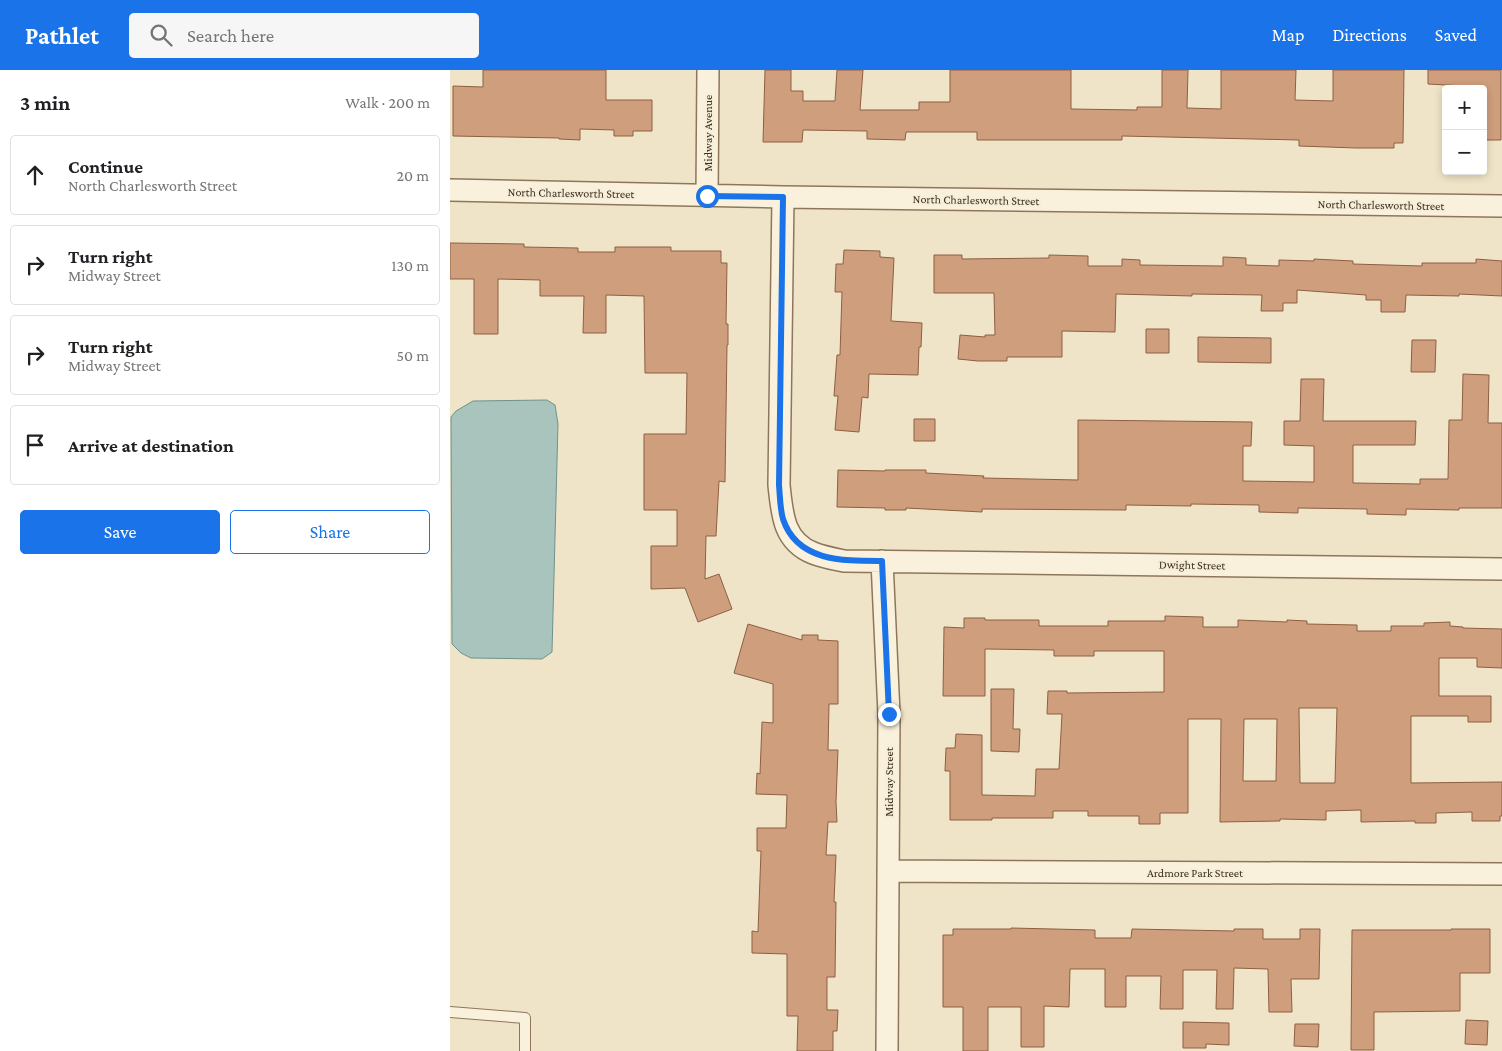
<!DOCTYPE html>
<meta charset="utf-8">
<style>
:root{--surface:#fff;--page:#f6f6f6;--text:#202124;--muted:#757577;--line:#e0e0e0;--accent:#1a73e8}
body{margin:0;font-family:"Crimson Pro",serif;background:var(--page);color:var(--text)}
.controls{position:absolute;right:15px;top:15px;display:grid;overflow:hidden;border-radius:5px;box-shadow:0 2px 8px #0003}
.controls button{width:45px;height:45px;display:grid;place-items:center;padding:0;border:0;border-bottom:1px solid var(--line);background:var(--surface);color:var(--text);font:25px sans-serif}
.stop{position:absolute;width:15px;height:15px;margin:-11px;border:4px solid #1a73e8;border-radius:50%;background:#fff}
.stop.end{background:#1a73e8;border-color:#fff;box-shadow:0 1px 5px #0008}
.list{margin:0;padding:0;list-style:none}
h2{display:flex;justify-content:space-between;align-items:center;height:65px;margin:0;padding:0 20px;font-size:21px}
h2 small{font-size:16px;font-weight:400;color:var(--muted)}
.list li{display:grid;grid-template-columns:32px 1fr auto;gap:15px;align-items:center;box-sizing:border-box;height:80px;margin:0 10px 10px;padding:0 10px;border:1px solid var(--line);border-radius:5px}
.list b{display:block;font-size:19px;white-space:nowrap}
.list p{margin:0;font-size:16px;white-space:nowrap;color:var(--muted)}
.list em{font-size:16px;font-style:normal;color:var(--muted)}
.actions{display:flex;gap:10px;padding:15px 20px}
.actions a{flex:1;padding:11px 0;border:1px solid var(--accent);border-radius:5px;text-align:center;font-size:18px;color:var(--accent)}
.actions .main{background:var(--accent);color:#fff}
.icon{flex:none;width:28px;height:28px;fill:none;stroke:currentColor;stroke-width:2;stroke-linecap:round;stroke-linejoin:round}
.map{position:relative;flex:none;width:1052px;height:981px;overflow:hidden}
header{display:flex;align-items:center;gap:30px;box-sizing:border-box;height:70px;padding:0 25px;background:var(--accent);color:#fff}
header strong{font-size:24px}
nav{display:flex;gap:28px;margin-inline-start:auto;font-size:18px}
.search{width:350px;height:45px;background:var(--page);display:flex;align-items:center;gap:12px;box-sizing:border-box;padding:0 18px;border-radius:5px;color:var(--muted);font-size:19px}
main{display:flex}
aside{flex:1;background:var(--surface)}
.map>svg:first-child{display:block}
.water{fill:#a9c4bc;stroke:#6f938a}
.building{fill:#cf9f7d;stroke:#8d5f41;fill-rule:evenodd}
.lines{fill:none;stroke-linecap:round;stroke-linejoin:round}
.lane-casing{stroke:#8d765c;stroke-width:12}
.street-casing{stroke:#8d765c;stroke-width:24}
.lane{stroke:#faf1dc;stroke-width:10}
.street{stroke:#faf1dc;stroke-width:21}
.route{stroke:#1a73e8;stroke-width:6}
.labels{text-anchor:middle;stroke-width:4;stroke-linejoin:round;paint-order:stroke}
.street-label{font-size:12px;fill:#3d2e20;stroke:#f7eed8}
</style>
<header>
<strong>Pathlet</strong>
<div class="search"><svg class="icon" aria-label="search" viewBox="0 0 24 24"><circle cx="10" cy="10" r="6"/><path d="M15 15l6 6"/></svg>Search here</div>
<nav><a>Map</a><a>Directions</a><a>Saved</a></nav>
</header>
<main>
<aside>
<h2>3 min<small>Walk · 200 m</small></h2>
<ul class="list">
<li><svg class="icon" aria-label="ahead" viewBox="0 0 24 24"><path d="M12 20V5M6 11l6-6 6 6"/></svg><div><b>Continue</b><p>North Charlesworth Street</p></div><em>20 m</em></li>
<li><svg class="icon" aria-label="right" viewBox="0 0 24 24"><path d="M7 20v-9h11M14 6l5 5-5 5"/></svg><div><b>Turn right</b><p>Midway Street</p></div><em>130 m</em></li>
<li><svg class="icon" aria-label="right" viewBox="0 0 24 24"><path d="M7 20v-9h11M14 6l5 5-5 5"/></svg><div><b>Turn right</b><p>Midway Street</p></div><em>50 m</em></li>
<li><svg class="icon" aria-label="arrive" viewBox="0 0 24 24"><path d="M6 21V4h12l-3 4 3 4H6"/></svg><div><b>Arrive at destination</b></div></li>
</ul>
<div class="actions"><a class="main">Save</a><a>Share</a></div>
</aside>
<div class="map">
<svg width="1052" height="981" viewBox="0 0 1052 981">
<rect width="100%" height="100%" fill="#f0e4c8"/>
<path class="water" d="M97 330 105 335 108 354 102 582 92 589 21 588 11 583 2 574 1 347 6 341 23 331Z"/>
<path class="building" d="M33 0H156V30H202V61H183V66H164V60L130 59V70L109 69V68L3 66V16L33 17Z
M315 0H341V21H353V31H385L387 0H413L410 40H469V32H500V0H621V39L687 40V37H712V0H738L737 38 771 39V0H846L845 30 883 31V0H954L953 73H944V78H906L849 76V70L672 66V70H527V62H456L455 70 417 69V61L353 60 352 72H313Z
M978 0H1051V70H1033V17L978 14Z
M0 173 74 174V177L128 178V182H165V177H221V181H271V193H277L276 254H278V275H277L275 412 269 411 266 466H256L255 509 269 504 282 539 248 552 235 518 201 519V476H227V440H194V364H236L237 303H195L194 226 156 225V263H133L134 226H90V210L48 209V264H24V209H0Z
M394 180 430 181V187L444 188 441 251 472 253 471 277H469L468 305 419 304 418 328 412 327 409 362 385 360 388 326H384L387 285H390L392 222H385L386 194H393Z
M484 185H512V189L599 188V185L638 186V196H672V189L690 190V195L773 196V187L796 188V195L829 196V190L864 191V189L903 191V194L972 196V193H1026V189L1052 191V226L1009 224V226L956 225 955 242H931V230H916V225L847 220V233H833V241H811L812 225 742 224V226L666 224 665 262 612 261V287H557V291H528L508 289 510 265 535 267V265H545L544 223H484Z
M696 259H719V283H696Z
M748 267 821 268V293L748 292Z
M962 270H986L985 302H961Z
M1013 304 1039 305 1038 353H1052V438H1009V440L956 439V445L917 444V439L848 438V443L809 442V435L741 434V436L676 435V440L532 439V442L456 438V440H435V438L387 437 388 400 435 401V400H476V403L534 406 533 408 628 410V350L802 352 801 376H793V411L864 412V376L834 375V351H850L851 309H874L873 351H966L965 375H903V413L970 414V409H998L999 350H1012Z
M464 349H485V371H464Z
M715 546 753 547V557H788V550L837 552V550L857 551V554L907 555V561H941V556H974V553L1000 552V556L1013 557V558L1052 559V598L1027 597V588H989V626H1041V652H1018V646H961V713L1052 712V746H1050V751H1022V742L986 743V753H965V751L911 752V740L876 741V750L830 749V751L770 752 771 649H738V743H710V754H689V746H638V741H603V748H542V750H500V701H495L496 678H505L506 664 532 665V725L585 726 586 699H609L612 644H597L598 621H617V623L714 622V581H644V586H604V580L535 579V626H493L494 557 514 558V548H535V550H589V556H658V551H715ZM849 638H887L885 713H850ZM794 649H827L826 711H793Z
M298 554 352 570V565H368V570L388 571V634H379L378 680H388L386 732 387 752H378L376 785H386L384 832H386L385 907H377V940H388L387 961H383V981H347L348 946H337V884L302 883V861L308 862 311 781H307V758H336L337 725 306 724 307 703 310 704 312 652 323 653V614L284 603Z
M541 619H564L563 659H570L569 682 541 681Z
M561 858 645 860V868H681L682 859 784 861V859H813V869H850V859H870L869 909H841L842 942H819L818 899 784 898 783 939H766L767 900H733V939H710L711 906H676V937H655V899H620L619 937 594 936V977H571V937H538V981H513V937H493V865H503V859H561Z
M1001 859H1040V903H1010V941L924 942V980H901L902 860H1001Z
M1016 950 1038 951 1037 975 1015 974Z
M733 952 779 953V975L756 974V978H733Z
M845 954H869L868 977 844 976Z"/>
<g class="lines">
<g class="lane-casing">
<path id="lane" d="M0 942 75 948V981"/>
</g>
<g class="street-casing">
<path id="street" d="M0 120 333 127 1052 136
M257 126 258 0
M333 127 329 415C332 443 333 471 363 483 373 487 384 489 394 491L1052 499
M432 491 439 644 437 981
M438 801 1052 804"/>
</g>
<use href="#lane" class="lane"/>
<use href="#street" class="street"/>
</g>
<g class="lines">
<path class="route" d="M257 126 333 127 329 415C330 426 330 439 333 449 347 492 394 491 432 491L439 644"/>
</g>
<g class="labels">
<g class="street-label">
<text transform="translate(258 63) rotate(-90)" y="4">Midway Avenue</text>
<text transform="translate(121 123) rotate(1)" y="4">North Charlesworth Street</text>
<text transform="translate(526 130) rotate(1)" y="4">North Charlesworth Street</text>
<text transform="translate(931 135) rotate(1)" y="4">North Charlesworth Street</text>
<text transform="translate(742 495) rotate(1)" y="4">Dwight Street</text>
<text transform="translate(439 712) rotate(-90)" y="4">Midway Street</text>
<text x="745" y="807">Ardmore Park Street</text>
</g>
</g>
</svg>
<div class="controls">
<button>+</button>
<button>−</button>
</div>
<div class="stop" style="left:257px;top:126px"></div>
<div class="stop end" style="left:439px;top:644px"></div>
</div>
</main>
